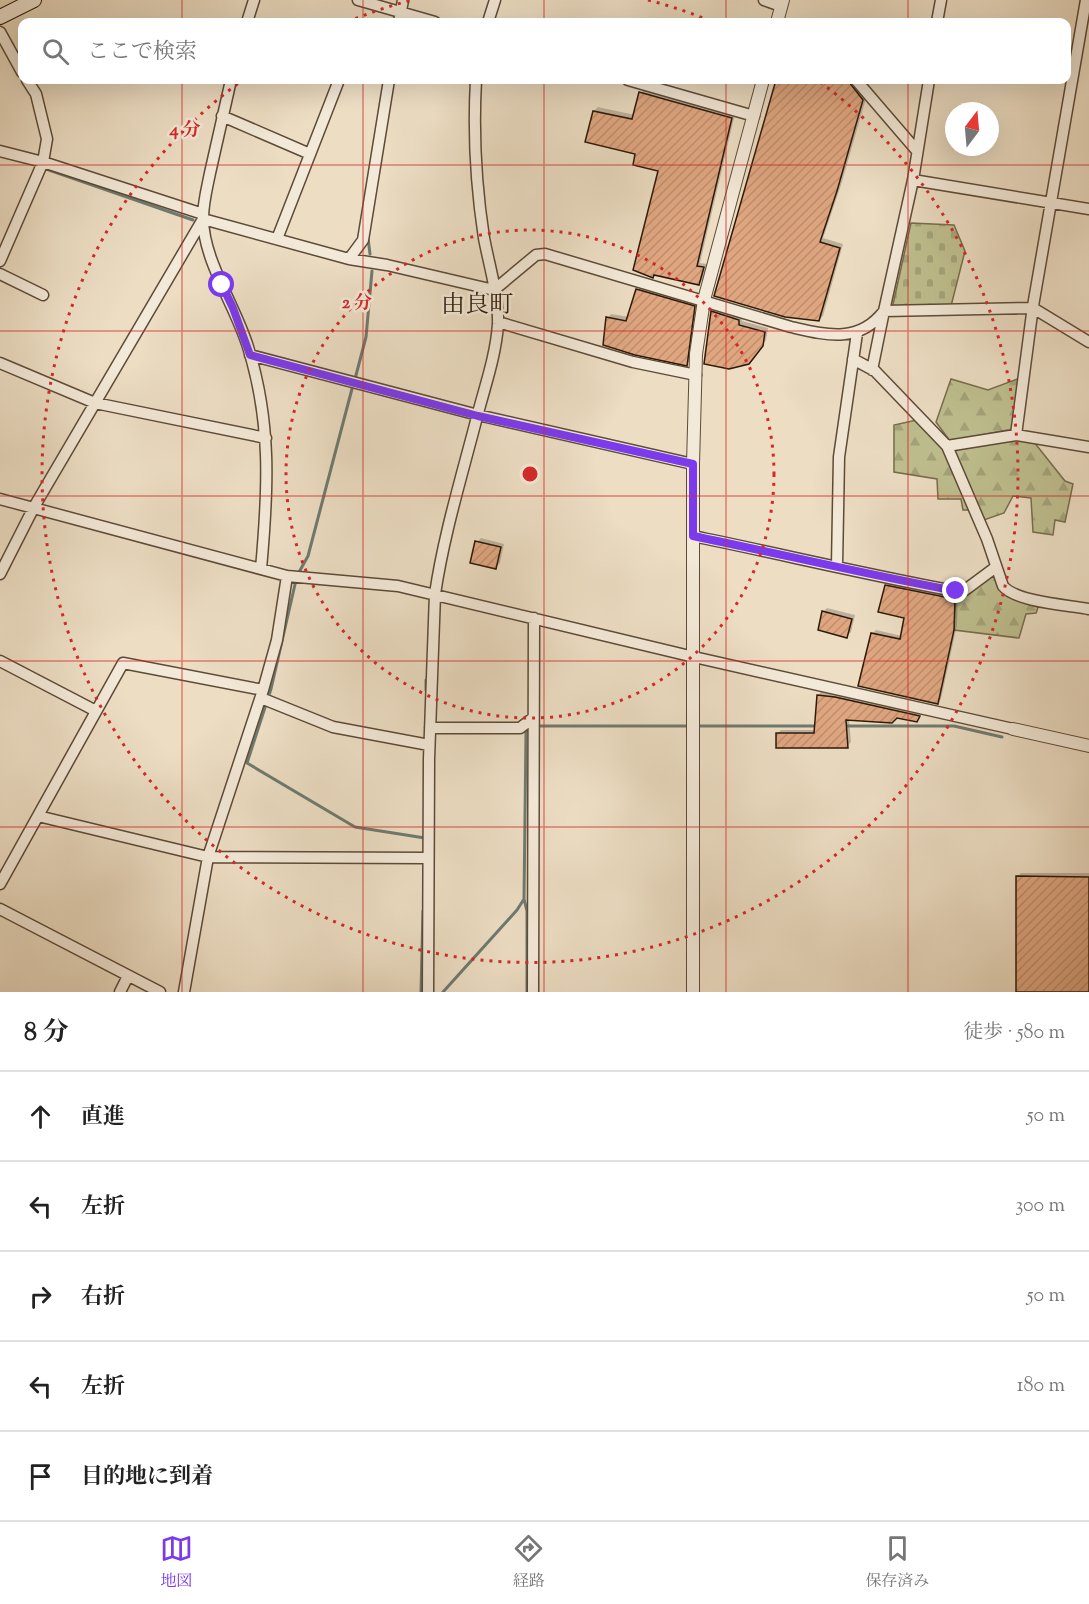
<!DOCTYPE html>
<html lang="ja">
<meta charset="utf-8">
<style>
:root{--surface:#fff;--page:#f2f2f2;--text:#222;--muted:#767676;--line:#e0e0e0;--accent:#7c3aed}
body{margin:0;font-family:"Sorts Mill Goudy","Noto Serif JP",serif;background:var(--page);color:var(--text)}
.compass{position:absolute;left:945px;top:102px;width:54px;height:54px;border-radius:50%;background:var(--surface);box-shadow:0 6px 24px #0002;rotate:16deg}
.stop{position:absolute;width:18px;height:18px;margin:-14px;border:4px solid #7c3aed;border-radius:50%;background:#fff}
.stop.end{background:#7c3aed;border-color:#fff;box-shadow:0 2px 6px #0008}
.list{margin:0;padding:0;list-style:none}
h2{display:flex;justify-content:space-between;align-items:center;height:78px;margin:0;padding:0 24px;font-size:26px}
h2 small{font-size:20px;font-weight:400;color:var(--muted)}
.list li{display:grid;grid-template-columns:39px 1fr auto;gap:18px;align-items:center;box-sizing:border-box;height:90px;padding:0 24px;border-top:2px solid var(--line)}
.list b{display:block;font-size:22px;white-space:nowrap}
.list em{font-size:20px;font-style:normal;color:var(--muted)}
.icon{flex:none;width:33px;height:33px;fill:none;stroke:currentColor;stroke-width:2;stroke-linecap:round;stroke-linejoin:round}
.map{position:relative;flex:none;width:1089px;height:992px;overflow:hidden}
.search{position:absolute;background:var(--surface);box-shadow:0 6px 24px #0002;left:18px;right:18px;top:18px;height:66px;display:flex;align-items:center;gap:15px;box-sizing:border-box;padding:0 21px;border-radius:12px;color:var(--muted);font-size:22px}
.sheet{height:528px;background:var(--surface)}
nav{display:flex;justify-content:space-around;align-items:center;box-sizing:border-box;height:84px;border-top:2px solid var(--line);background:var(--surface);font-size:16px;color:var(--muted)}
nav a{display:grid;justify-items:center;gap:3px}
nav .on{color:var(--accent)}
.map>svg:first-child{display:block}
.forest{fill:url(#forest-firs);stroke:#766c4c;stroke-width:1.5}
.cemetery{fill:url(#cemetery-stones);stroke:#766c4c;stroke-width:1.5}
.shadow{fill:#0003}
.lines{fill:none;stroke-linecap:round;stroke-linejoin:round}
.stream{stroke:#6e7a70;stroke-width:3}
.building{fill:url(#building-hatch);stroke:#2d1908;stroke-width:1.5}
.minor-casing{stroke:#5d4a37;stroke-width:13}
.tertiary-casing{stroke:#5d4a37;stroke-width:14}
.secondary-casing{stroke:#2d1908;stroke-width:16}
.minor{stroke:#f3e9d8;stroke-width:10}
.tertiary{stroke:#f3e9d8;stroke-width:12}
.secondary{stroke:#f3e9d8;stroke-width:14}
.route{stroke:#7c3aed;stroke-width:8}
.grid{fill:none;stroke:#d62828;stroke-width:1.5;stroke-opacity:0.55}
.ring{fill:none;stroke:#d62828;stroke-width:3;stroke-dasharray:3 6}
.labels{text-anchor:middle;stroke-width:5;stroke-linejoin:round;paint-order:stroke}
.quarter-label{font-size:24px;fill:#2d1908;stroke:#f3e9d8}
.centre{fill:#d62828;stroke:#f3e9d8;stroke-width:3}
.ring-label{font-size:18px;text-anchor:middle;font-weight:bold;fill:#d62828;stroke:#f3e9d8;stroke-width:5;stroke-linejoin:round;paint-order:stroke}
</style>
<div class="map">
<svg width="1089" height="992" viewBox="0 0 1089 992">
<defs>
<pattern id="forest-firs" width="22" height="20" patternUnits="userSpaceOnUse" patternTransform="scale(1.5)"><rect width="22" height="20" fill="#bfbf8f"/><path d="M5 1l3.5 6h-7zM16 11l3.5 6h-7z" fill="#a4a47a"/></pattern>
<pattern id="cemetery-stones" width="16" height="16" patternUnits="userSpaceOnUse" patternTransform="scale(1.5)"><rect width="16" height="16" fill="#bfbf8f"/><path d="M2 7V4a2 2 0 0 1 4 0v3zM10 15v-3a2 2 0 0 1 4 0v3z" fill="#a4a47a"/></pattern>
<pattern id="building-hatch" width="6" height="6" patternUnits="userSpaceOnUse" patternTransform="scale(1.5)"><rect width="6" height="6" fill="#dfa680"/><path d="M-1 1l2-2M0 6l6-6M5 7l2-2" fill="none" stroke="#c08e6d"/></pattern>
</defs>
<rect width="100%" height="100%" fill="#ecddc3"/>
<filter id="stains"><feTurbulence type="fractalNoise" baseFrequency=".00333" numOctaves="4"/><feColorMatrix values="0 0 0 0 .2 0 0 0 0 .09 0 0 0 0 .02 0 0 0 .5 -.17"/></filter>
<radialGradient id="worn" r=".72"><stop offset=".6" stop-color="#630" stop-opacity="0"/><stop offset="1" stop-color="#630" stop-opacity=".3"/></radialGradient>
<path class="forest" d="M1020 378 1013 429 950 441 936 422 951 379 988 390Z
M921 419 947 446 1030 437 1065 481 1073 484 1065 522 1055 520 1053 535 1033 532 1031 498 1013 496 1004 513 984 520 973 510H963L961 499H938L937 479 894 472V425Z
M985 576 997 577 1008 592 1040 602 1036 613 1026 614 1019 638 954 630 955 591Z"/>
<path class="cemetery" d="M911 223 954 225 965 251 950 310 892 309Z"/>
<path class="shadow" d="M777 80H854L867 95 841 185 823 238 843 244 823 316 819 320 715 295Z
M645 89 735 114 700 263 707 264 703 279 699 284 660 170 636 153 594 111 598 107 635 115 641 93Z
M642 286 698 302 691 360 687 364 608 318 611 314 629 317 638 290Z
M716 308 743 316 742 321 768 328 766 340 753 358 712 312Z
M481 538 504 544 500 563 496 567 477 542Z
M890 582 958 595 957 625 941 699 937 703 872 634 876 630 902 636 906 617 886 586Z
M827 608 855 615 851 632 847 636 823 612Z
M822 691 922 712 916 720 896 717 849 719 851 742 847 746 777 734 781 730H816L818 695Z
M1021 873H1089V992L1017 877Z"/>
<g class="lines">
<path class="stream" d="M49 170 193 220
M368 238 370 254
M355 379 366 337 372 271
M298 574 308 556 353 385
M296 580 271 689 247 763 355 827 425 838
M426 690V680
M537 726H689
M696 726H818
M843 726H954L1002 737
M524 899 527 911V992
M421 992 423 911
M443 992 517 910 524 899 526 732 531 729"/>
</g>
<path class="building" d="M776 80H842L849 82 863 100 837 191 820 242 840 248 819 321 785 317 714 296Z
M639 92 732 118 697 266 704 267 699 285 654 275 653 278 633 270 658 171 633 165 635 154 585 142 593 111 632 119Z
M636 289 695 306 687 366 635 355 603 345 606 317 626 321Z
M711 311 739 320V325L765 332 763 346 749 364 729 369 704 364Z
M475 541 501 547 496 569 470 563Z
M885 585 955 599 954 630 938 704 858 686 871 633 900 639 904 618 878 612Z
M822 611 852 619 847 638 818 630Z
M817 695 835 697 920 716 917 722 897 718 892 723 846 720 848 748H776V733H814Z
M1016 876 1089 877V992H1016Z"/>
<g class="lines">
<g class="minor-casing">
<path id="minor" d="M358 0 435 22
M764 0 781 6
M247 22 254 0
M399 22 403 0
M488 22 495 0
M937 22 941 0
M0 32 22 72
M231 80C224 111 217 142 210 173 207 188 203 203 203 218 203 260 236 307 248 347 272 424 268 491 261 569
M628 80 754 116
M856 80 917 151
M222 116 310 154
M0 151 43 162 203 214
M913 180 1089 209
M203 219 349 259 387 265 494 290
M277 239 339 80
M349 259 363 240 389 80
M0 261 43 162 47 139 36 94 27 80
M0 274 43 295
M494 290 536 255 545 254 791 327C826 335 859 344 884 311L913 180 929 80
M498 322 633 362 696 375
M250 355 478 415 693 464
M853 359 875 371 947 446 987 539 1003 586C1016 602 1068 605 1089 609
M0 363 95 403 266 438
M872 370 884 311 1033 308 1089 342
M1016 435 1033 306 1086 0
M947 446 1016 435 1089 447
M0 499 287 576 398 586 694 657 1013 729
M693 536C781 554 868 575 955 591L965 590 996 567
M837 566 839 457 857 333
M0 574 34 507 203 219
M0 661 96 711
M261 698 333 727 429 745
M430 728H520L533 718
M38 816 208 857 428 858
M0 884 123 663 263 690
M0 909 160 992
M120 992 128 976
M184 992 208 857 263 690 277 640 287 576
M428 992 429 759 435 594C444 533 463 472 478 413 486 383 496 354 498 324 499 297 489 265 484 238 476 186 473 133 476 80
M533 992 534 618"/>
</g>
<g class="tertiary-casing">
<path id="tertiary" d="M777 22 783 0
M1013 729 1089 746
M693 992V464L696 354 704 300 763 80"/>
</g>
<g class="secondary-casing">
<path id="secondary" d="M0 17 34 0"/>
</g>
<use href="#minor" class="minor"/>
<use href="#tertiary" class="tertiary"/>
<use href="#secondary" class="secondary"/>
</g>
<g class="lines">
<path class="route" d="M222 285 233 308 250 355 478 416 693 464V536C781 554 868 575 956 591"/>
</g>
<path class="grid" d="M182 0V22M363 0V22M544 0V22M726 0V22M908 0V22M182 80V992M363 80V992M544 80V992M726 80V992M908 80V992M0 165H1089M0 331H1089M0 496H1089M0 661H1089M0 827H1089"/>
<g class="ring">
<circle cx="530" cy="474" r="244"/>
<path d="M347 22A488 488 0 0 1 412 0M648 0A488 488 0 0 1 713 22M820 82A488 488 0 1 1 240 82"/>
</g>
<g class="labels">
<g class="quarter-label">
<text x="477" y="312">由良町</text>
</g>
</g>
<circle cx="530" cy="474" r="9" class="centre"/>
<g class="ring-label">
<text x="185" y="135">4 分</text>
<text x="357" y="308">2 分</text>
</g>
<rect width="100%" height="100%" filter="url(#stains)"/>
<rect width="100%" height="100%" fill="url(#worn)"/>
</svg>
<svg class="compass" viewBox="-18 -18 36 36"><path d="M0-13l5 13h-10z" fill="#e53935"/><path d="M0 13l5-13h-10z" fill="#767676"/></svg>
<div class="stop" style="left:222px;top:285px"></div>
<div class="stop end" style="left:956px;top:591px"></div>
<div class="search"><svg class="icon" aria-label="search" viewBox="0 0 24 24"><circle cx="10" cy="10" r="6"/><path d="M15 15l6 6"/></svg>ここで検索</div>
</div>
<section class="sheet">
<h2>8 分<small>徒歩 · 580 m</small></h2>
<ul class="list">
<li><svg class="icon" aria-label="ahead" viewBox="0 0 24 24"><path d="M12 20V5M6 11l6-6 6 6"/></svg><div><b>直進</b></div><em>50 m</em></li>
<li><svg class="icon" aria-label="left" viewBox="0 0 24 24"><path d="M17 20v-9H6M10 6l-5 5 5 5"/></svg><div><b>左折</b></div><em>300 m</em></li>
<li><svg class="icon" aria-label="right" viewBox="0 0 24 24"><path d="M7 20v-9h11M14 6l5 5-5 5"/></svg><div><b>右折</b></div><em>50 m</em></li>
<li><svg class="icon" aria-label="left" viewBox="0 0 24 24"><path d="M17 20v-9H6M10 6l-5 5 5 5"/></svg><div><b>左折</b></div><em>180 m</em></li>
<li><svg class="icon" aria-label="arrive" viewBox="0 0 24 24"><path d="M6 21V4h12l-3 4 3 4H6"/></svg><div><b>目的地に到着</b></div></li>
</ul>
</section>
<nav>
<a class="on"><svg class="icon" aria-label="map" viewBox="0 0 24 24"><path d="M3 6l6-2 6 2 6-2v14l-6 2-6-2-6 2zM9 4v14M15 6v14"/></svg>地図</a>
<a><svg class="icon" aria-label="directions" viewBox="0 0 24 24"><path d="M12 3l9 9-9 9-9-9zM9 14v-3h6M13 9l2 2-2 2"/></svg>経路</a>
<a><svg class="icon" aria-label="saved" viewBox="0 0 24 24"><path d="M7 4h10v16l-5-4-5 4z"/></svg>保存済み</a>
</nav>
